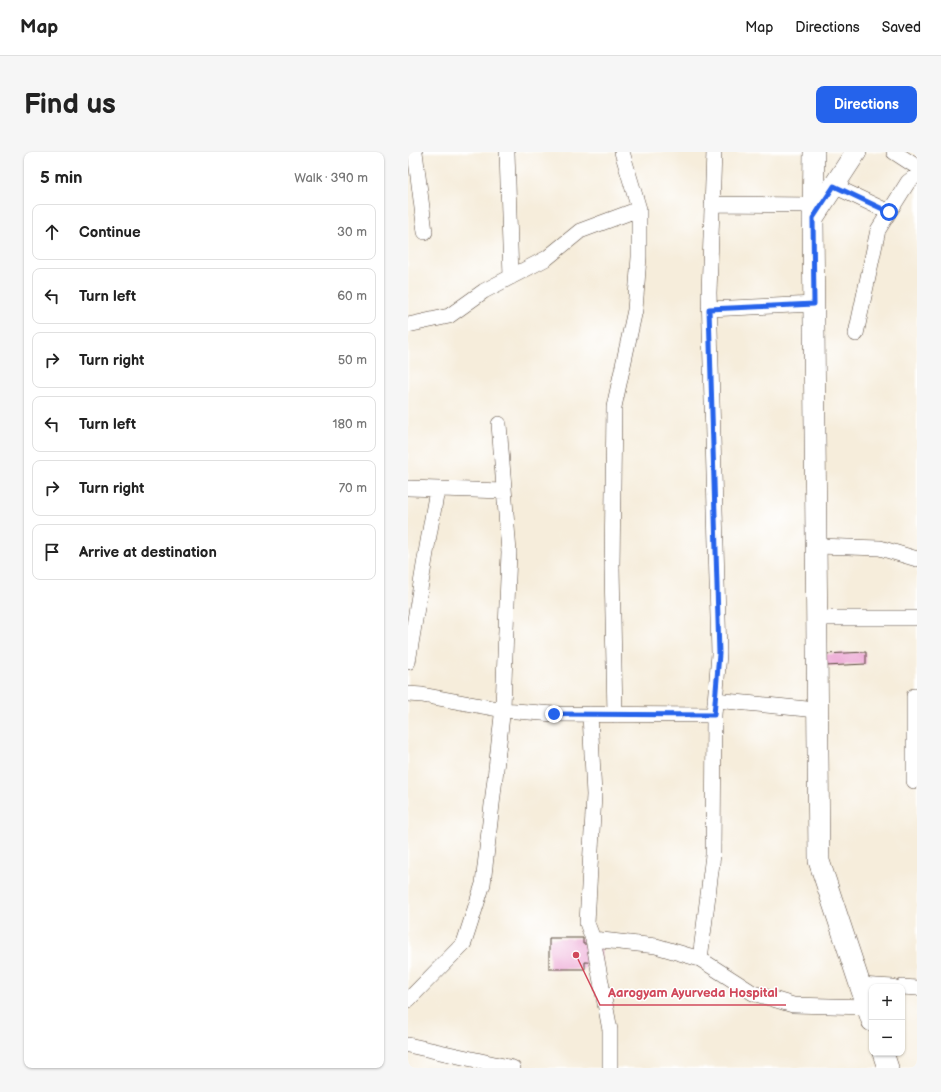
<!DOCTYPE html>
<meta charset="utf-8">
<style>
:root{--surface:#fff;--page:#f6f6f6;--text:#222;--muted:#767676;--line:#e0e0e0;--accent:#2563eb}
body{margin:0;font-family:"Balsamiq Sans",sans-serif;background:var(--page);color:var(--text)}
.controls{position:absolute;right:12px;bottom:12px;display:grid;overflow:hidden;border-radius:8px;box-shadow:0 1px 3px #0004}
.controls button{width:36px;height:36px;display:grid;place-items:center;padding:0;border:0;border-bottom:1px solid var(--line);background:var(--surface);color:var(--text);font:20px sans-serif}
.stop{position:absolute;width:12px;height:12px;margin:-9px;border:3px solid #2563eb;border-radius:50%;background:#fff}
.stop.end{background:#2563eb;border-color:#fff;box-shadow:0 1px 4px #0008}
.list{margin:0;padding:0;list-style:none}
h2{display:flex;justify-content:space-between;align-items:center;height:52px;margin:0;padding:0 16px;font-size:17px}
h2 small{font-size:13px;font-weight:400;color:var(--muted)}
.list li{display:grid;grid-template-columns:26px 1fr auto;gap:12px;align-items:center;box-sizing:border-box;height:56px;margin:0 8px 8px;padding:0 8px;border:1px solid var(--line);border-radius:8px}
.list b{display:block;font-size:15px;white-space:nowrap}
.list em{font-size:13px;font-style:normal;color:var(--muted)}
.icon{flex:none;width:22px;height:22px;fill:none;stroke:currentColor;stroke-width:2;stroke-linecap:round;stroke-linejoin:round}
.map{position:relative;flex:none;width:509px;height:916px;overflow:hidden;border-radius:8px}
header{display:flex;align-items:center;gap:24px;box-sizing:border-box;height:56px;padding:0 20px;background:var(--surface);border-bottom:1px solid var(--line)}
header strong{font-size:19px}
nav{display:flex;gap:22px;margin-inline-start:auto;font-size:14px}
.intro{display:flex;align-items:center;justify-content:space-between;box-sizing:border-box;height:96px;padding:0 24px}
h1{margin:0;font-size:28px}
.button{padding:10px 18px;border-radius:8px;background:var(--accent);color:#fff;font-size:14px;font-weight:700}
main{display:flex;gap:24px;padding:0 24px}
aside{flex:1;background:var(--surface);border-radius:8px;box-shadow:0 1px 3px #0004}
.map>svg:first-child{display:block}
.building{fill:#eba0d0}
.lines{fill:none;stroke-linecap:round;stroke-linejoin:round}
.street-casing{stroke:#57473a;stroke-width:16}
.secondary-casing{stroke:#57473a;stroke-width:22}
.street{stroke:#fff;stroke-width:15}
.secondary{stroke:#fff;stroke-width:21}
.route{stroke:#2563eb;stroke-width:5}
.leader{fill:none;stroke:#d1495b;stroke-width:1.5}
.callout-dot{fill:#d1495b;stroke:#fff;stroke-width:1.5}
.callout-label{font-size:13px;text-anchor:middle;font-weight:bold;fill:#d1495b;stroke:#fff;stroke-width:3;stroke-linejoin:round;paint-order:stroke}
</style>
<header>
<strong>Map</strong>
<nav><a>Map</a><a>Directions</a><a>Saved</a></nav>
</header>
<div class="intro"><h1>Find us</h1><a class="button">Directions</a></div>
<main>
<aside>
<h2>5 min<small>Walk · 390 m</small></h2>
<ul class="list">
<li><svg class="icon" aria-label="ahead" viewBox="0 0 24 24"><path d="M12 20V5M6 11l6-6 6 6"/></svg><div><b>Continue</b></div><em>30 m</em></li>
<li><svg class="icon" aria-label="left" viewBox="0 0 24 24"><path d="M17 20v-9H6M10 6l-5 5 5 5"/></svg><div><b>Turn left</b></div><em>60 m</em></li>
<li><svg class="icon" aria-label="right" viewBox="0 0 24 24"><path d="M7 20v-9h11M14 6l5 5-5 5"/></svg><div><b>Turn right</b></div><em>50 m</em></li>
<li><svg class="icon" aria-label="left" viewBox="0 0 24 24"><path d="M17 20v-9H6M10 6l-5 5 5 5"/></svg><div><b>Turn left</b></div><em>180 m</em></li>
<li><svg class="icon" aria-label="right" viewBox="0 0 24 24"><path d="M7 20v-9h11M14 6l5 5-5 5"/></svg><div><b>Turn right</b></div><em>70 m</em></li>
<li><svg class="icon" aria-label="arrive" viewBox="0 0 24 24"><path d="M6 21V4h12l-3 4 3 4H6"/></svg><div><b>Arrive at destination</b></div></li>
</ul>
</aside>
<div class="map">
<svg width="509" height="916" viewBox="0 0 509 916">
<rect width="100%" height="100%" fill="#fff"/>
<filter id="ink" filterUnits="userSpaceOnUse"><feTurbulence type="fractalNoise" baseFrequency=".025" numOctaves="2"/><feDisplacementMap in="SourceGraphic" scale="8" xChannelSelector="R" yChannelSelector="G"/><feConvolveMatrix kernelMatrix="1 2 1 2 8 2 1 2 1" color-interpolation-filters="sRGB"/></filter>
<filter id="wash" filterUnits="userSpaceOnUse"><feTurbulence type="fractalNoise" baseFrequency=".012" numOctaves="4" result="noise"/><feDisplacementMap in="SourceGraphic" scale="16" xChannelSelector="R" yChannelSelector="G"/><feGaussianBlur stdDeviation="0.9" result="paint"/><feColorMatrix in="noise" values="0 0 0 0 0 0 0 0 0 0 0 0 0 0 0 0 0 1.4 0 .05"/><feComposite in="paint" operator="in"/></filter>
<g filter="url(#wash)">
<rect width="100%" height="100%" fill="#f6eddb"/>
<g id="blocks">
<path class="building" d="M458 500V512L417 514V502Z
M141 786H175V792H193V811L177 810V817H141Z"/>
</g>
</g>
<g filter="url(#ink)">
<use href="#blocks" fill-opacity="0" stroke="#57473a" stroke-width="1"/>
<g class="lines">
<g class="street-casing">
<path id="street" d="M7 0 17 80
M99 0 103 125
M486 0 509 15
M426 34 481 60
M304 52 405 53
M301 157 406 152
M0 173 41 164 76 139 139 106 172 79 231 57
M448 182 470 78 500 30 509 23
M0 336 96 339
M408 394 472 396 509 407
M408 466H509
M0 510 19 395 29 338
M0 542 14 543 95 558 146 562 306 563
M307 548 409 558
M182 562 186 643 179 771 185 787
M207 563 204 416 206 255 227 158 231 105V57L214 0
M506 629V544H509
M292 807 305 703 306 563 311 502 301 141 306 0
M452 833 485 835
M494 835 509 836
M0 848 56 791 75 732 95 555 101 400 91 272
M0 893 105 916
M202 916V878L185 787 248 794 292 807 345 841 385 853 459 855"/>
</g>
<g class="secondary-casing">
<path id="secondary" d="M406 0 405 66 411 709 464 869
M405 66 448 0
M475 901 480 916"/>
</g>
<use href="#street" class="street"/>
<use href="#secondary" class="secondary"/>
</g>
</g>
<g class="lines" filter="url(#ink)">
<path class="route" d="M146 562 306 563 311 502 301 157 406 152 405 66 426 34 481 60"/>
</g>
<path class="leader" d="M168 803L192 853H378"/>
<circle class="callout-dot" cx="168" cy="803" r="4"/>
<g class="callout-label">
<text x="285" y="845">Aarogyam Ayurveda Hospital</text>
</g>
</svg>
<div class="controls">
<button>+</button>
<button>−</button>
</div>
<div class="stop" style="left:481px;top:60px"></div>
<div class="stop end" style="left:146px;top:562px"></div>
</div>
</main>
